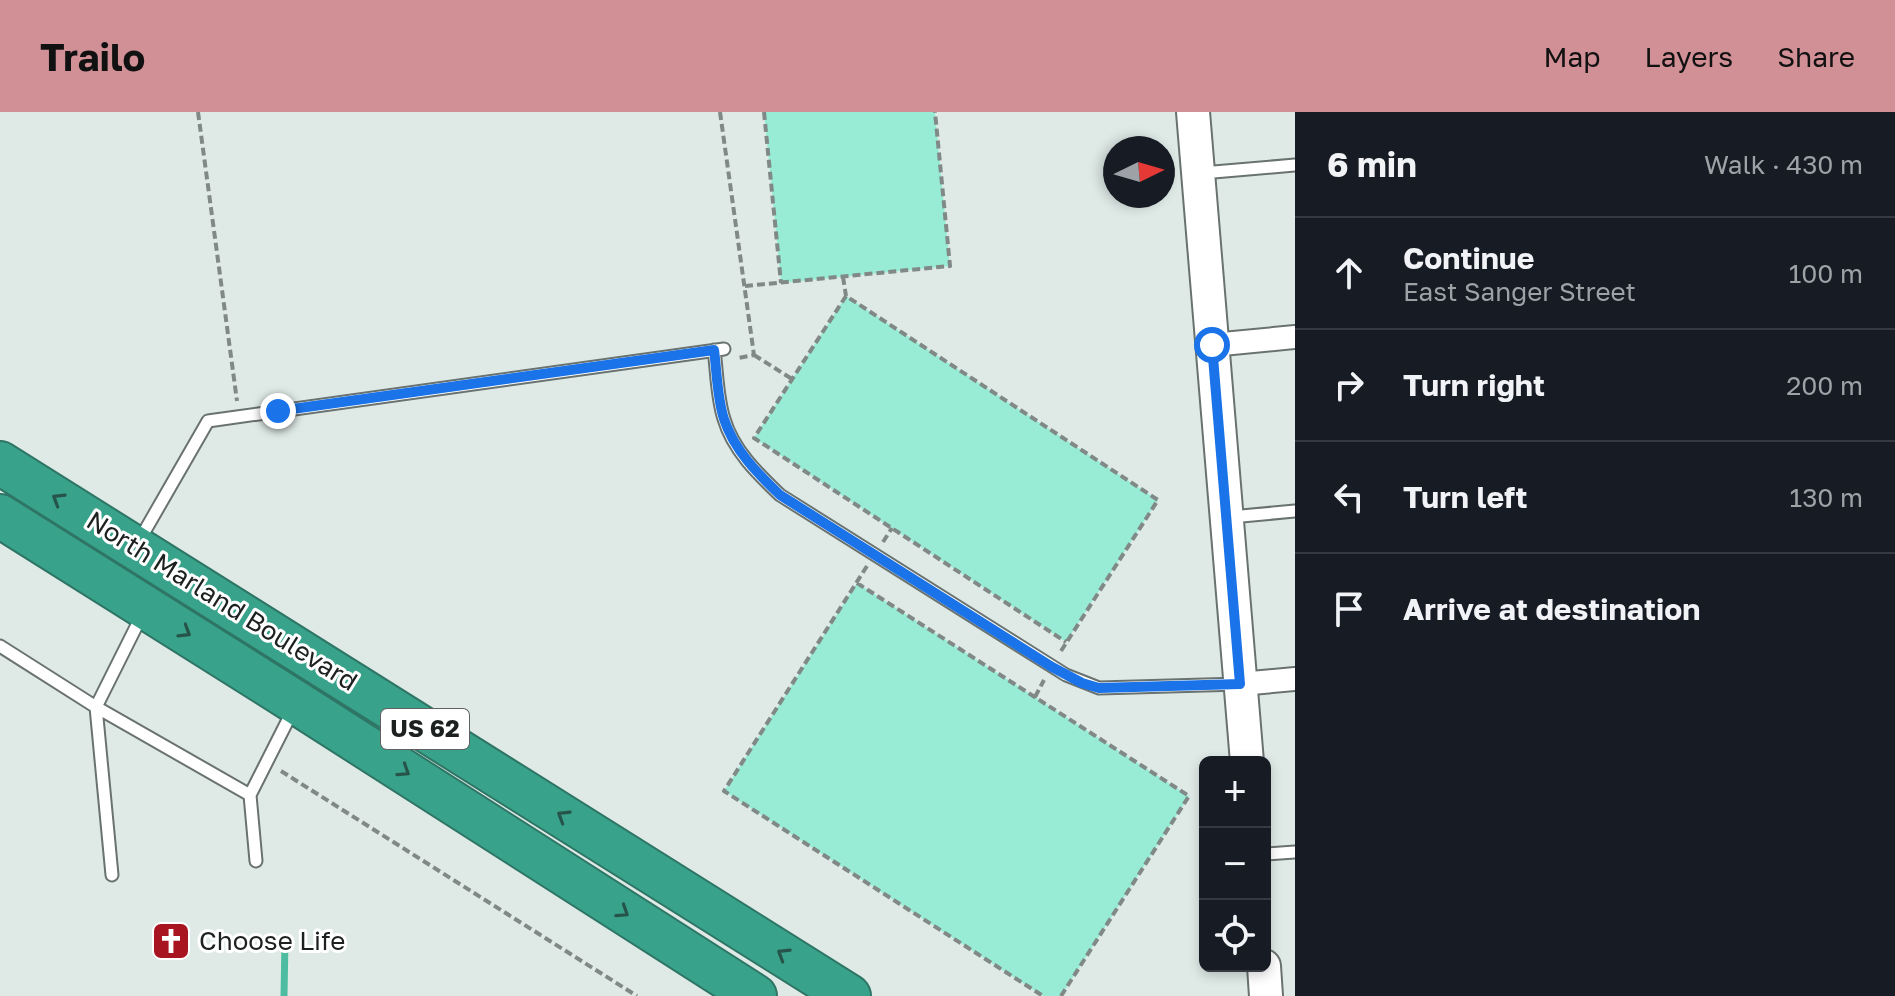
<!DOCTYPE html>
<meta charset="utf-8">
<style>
:root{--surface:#171b24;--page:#242831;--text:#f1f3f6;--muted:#9ea1a6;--line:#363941;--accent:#d18f96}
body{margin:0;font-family:"Golos Text",sans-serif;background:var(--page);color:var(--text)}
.controls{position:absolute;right:24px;bottom:24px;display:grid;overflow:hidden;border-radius:12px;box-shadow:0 4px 12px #0003}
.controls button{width:72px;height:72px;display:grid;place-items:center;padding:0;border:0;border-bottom:2px solid var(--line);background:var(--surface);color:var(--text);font:40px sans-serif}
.compass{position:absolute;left:1103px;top:24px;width:72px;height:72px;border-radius:50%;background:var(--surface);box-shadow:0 4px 12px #0003;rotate:85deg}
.stop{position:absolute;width:24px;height:24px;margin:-18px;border:6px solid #1a73e8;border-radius:50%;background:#fff}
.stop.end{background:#1a73e8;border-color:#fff;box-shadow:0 2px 8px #0008}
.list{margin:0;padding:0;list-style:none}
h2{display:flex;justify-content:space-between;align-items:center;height:104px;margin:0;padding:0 32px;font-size:34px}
h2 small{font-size:26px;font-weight:400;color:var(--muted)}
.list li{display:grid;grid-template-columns:52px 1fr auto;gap:24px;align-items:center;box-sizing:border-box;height:112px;padding:0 32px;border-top:2px solid var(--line)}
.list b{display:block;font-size:30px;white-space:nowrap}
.list p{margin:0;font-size:26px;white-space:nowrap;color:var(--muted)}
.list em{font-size:26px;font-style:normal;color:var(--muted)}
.icon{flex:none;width:44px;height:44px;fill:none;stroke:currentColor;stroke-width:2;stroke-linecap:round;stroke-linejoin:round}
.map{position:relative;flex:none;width:1295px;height:884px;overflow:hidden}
header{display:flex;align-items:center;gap:48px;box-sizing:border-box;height:112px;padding:0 40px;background:var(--accent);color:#111}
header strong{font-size:38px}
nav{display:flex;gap:44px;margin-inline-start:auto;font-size:28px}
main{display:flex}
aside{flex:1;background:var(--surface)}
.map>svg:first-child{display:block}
.green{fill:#98ebd4}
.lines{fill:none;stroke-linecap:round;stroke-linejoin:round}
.stream{stroke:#4ebca1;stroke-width:7}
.lane-casing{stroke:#69726f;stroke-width:15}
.street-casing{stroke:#69726f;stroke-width:26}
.secondary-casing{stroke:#69726f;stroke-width:36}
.highway-casing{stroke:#2e7565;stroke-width:46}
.path{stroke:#818987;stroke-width:4;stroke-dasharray:8 4;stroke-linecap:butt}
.lane{stroke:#fff;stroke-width:11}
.street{stroke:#fff;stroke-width:22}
.secondary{stroke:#fff;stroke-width:32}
.highway{stroke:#38a38a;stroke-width:42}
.oneway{stroke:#27544a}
.route{stroke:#1a73e8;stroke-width:10}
.labels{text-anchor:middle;stroke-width:6;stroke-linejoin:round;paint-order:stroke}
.shield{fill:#fff;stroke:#606362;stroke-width:2}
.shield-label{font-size:24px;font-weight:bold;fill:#1c201f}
.street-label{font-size:26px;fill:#1c201f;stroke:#fff}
.poi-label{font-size:26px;fill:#1c201f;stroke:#fff;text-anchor:start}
</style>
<header>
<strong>Trailo</strong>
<nav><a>Map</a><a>Layers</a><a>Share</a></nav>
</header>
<main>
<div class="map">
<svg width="1295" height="884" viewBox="0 0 1295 884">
<rect width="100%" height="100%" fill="#dfeae7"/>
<path class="green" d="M764 0H935L950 154 781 171Z
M846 184 1158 388 1066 530 754 326Z
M857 471 1189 684 1061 884H1043L724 679Z"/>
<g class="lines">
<path class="stream" d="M284 884 285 828"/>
<g class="lane-casing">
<path id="lane" d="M1202 61 1295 53
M714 238C717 260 717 286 724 307 733 338 758 362 780 383L1066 563 1099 576 1240 572
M1231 405 1295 399
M139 429 208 309 724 237
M0 534 96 595 250 683
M1265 742 1295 740
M256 749 250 683 293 598
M112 763 96 595 142 503"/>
</g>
<g class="street-casing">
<path id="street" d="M1212 233 1295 225
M1240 572 1295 567"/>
</g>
<g class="secondary-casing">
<path id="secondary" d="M1193 0 1247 650
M1264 854 1266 884"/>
</g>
<g class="highway-casing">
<path id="highway" d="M0 351 849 884
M0 404 297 591 755 884"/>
</g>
<path class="path" d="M198 0 237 289
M720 0 754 243 738 246
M764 0 781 171
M843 165 846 184
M745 174 950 154 935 0
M754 243 792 267
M883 430 892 416
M867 454 724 679 1043 884
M857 471 1189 684 1061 884
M1061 539 1158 388 846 184 754 326 1066 530
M1035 585 1044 568
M281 659 637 884"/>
<use href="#lane" class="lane"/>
<use href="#street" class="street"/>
<use href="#secondary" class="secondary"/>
<use href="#highway" class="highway"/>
</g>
<defs><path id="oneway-chevron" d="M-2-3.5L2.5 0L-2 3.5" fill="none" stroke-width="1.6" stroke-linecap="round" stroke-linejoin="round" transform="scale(2)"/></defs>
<g class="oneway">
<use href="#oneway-chevron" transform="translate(58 387) rotate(-148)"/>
<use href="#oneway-chevron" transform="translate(185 520) rotate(32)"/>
<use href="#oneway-chevron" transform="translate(404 659) rotate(33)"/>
<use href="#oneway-chevron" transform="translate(563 704) rotate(-148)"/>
<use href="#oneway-chevron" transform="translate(623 800) rotate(33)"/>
<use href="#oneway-chevron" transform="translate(783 842) rotate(-148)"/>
</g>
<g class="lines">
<path class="route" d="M278 299 714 238C717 260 717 286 724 307 734 338 758 362 780 383L1052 555 1082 571 1099 576 1240 572 1212 233"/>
</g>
<defs>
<g id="church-square" transform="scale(2)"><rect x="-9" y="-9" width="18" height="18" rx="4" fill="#a91421" stroke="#fff"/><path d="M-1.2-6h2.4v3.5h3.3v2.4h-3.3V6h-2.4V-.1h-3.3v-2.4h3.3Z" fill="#fff"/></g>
</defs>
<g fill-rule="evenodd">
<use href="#church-square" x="171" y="829"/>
</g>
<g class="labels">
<rect class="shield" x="381" y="597" width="88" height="40" rx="6"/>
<g class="shield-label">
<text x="425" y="625">US 62</text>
</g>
<g class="street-label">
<text transform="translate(222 489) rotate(32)" y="9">North Marland Boulevard</text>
</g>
<g class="poi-label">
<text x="199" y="838">Choose Life</text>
</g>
</g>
</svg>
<div class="controls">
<button>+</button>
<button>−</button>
<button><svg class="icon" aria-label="locate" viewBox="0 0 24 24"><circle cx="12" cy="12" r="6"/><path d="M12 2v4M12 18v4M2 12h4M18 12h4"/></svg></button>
</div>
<svg class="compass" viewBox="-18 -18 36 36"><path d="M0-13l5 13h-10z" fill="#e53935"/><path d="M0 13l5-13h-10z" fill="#9ea1a6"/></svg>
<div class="stop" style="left:1212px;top:233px"></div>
<div class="stop end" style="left:278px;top:299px"></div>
</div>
<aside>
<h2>6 min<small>Walk · 430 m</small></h2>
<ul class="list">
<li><svg class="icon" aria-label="ahead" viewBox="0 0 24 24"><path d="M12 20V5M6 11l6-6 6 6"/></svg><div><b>Continue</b><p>East Sanger Street</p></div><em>100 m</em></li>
<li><svg class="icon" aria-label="right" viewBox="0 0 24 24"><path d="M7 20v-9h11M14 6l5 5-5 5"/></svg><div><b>Turn right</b></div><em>200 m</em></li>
<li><svg class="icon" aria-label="left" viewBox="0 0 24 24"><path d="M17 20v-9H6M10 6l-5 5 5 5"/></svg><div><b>Turn left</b></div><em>130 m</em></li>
<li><svg class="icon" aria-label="arrive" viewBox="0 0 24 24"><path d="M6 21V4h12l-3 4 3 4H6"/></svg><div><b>Arrive at destination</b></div></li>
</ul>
</aside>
</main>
